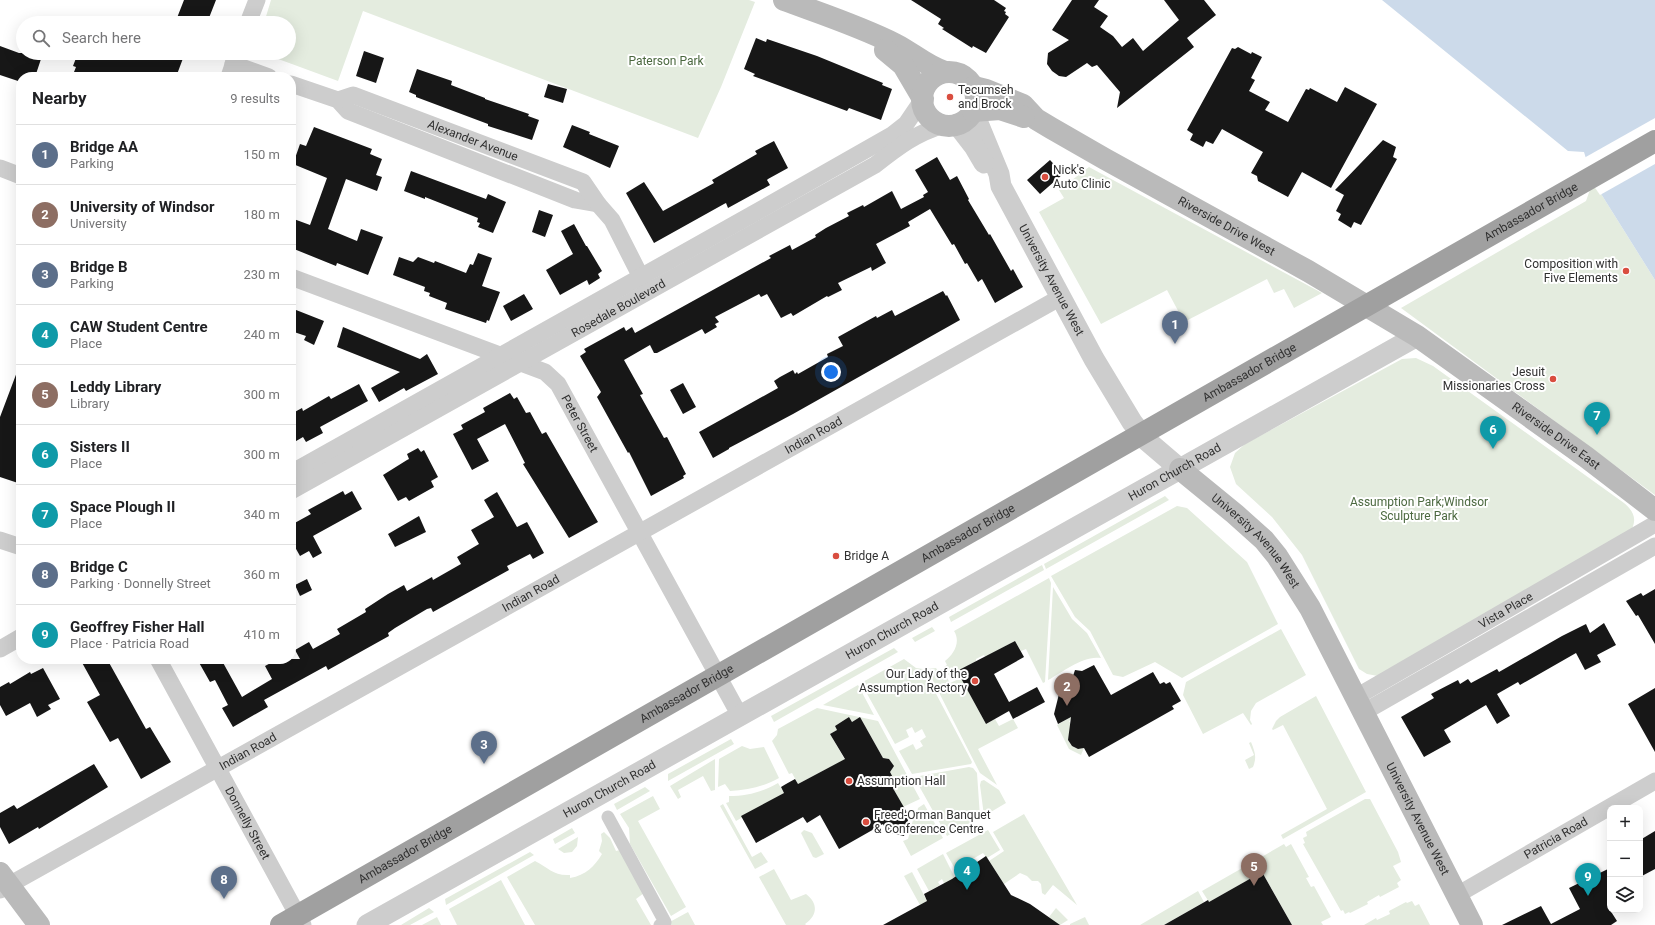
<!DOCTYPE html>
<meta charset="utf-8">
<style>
:root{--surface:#fff;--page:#f6f6f6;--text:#202124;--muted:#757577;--line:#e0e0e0;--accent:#1a73e8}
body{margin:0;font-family:Roboto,sans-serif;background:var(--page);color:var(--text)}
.controls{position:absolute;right:12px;bottom:12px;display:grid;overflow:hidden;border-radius:8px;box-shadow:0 4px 16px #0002}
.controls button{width:36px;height:36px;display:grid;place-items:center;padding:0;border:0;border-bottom:1px solid var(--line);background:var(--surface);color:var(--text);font:20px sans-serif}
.you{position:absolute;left:831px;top:372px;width:14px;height:14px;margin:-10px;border:3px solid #fff;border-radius:50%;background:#1a73e8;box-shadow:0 0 0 6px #1a73e833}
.badge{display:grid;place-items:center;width:26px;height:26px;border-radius:50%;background:var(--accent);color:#fff;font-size:13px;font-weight:700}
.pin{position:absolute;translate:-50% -33px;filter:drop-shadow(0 1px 2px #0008)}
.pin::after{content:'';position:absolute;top:21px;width:14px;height:12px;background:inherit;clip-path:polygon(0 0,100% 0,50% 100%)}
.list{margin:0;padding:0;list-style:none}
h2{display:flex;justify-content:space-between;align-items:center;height:52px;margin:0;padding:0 16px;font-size:17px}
h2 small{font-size:13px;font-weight:400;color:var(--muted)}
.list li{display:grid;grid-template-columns:26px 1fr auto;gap:12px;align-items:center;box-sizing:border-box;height:60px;padding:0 16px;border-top:1px solid var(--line)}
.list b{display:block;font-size:15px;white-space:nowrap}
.list p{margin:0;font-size:13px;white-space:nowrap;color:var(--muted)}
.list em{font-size:13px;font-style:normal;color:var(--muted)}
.icon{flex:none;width:22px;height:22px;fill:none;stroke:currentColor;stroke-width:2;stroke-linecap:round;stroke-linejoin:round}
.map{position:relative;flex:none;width:1655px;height:925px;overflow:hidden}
.search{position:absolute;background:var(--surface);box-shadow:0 4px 16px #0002;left:16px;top:16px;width:280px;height:44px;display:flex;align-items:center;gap:10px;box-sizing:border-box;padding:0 14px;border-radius:22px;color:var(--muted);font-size:15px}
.panel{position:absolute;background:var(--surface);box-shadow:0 4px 16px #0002;left:16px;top:72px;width:280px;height:592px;border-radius:16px}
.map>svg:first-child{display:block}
.green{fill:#e4ecdf}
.water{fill:#ccdaea}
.pier{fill:#fff}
.building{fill:#171717}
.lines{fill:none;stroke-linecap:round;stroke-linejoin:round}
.pedestrian{stroke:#cdcdcd;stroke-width:13}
.minor{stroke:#cdcdcd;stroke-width:17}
.tertiary{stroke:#cdcdcd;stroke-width:21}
.secondary{stroke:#bababa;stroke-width:22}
.trunk-bridge{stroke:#a0a0a0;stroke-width:22}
.poi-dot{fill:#d94d3f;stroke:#fff;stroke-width:1.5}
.labels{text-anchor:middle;stroke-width:4;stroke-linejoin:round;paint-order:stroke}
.park-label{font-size:12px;fill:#4c6940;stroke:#fff}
.poi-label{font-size:12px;fill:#303030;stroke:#fff;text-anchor:start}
.street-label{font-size:12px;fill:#303030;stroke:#fff}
</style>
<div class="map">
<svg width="1655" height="925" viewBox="0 0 1655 925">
<rect width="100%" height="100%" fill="#fff"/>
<path class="green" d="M271 0H749L755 2 721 87 698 138 363 11 338 81 262 53H289V23H264Z
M1089 167 1322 293 1294 308 1284 289 1274 293 1267 279 1184 322 1167 290 1101 324 1039 212 1064 198 1059 190Z
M1593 181 1655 280V495L1401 308 1586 201Z
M1416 358 1433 366 1624 503C1636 513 1637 522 1629 534L1378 676 1367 674 1359 669 1302 555 1272 517 1236 484 1230 467 1235 453 1245 444 1402 359Z
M1165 496 1169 500 1046 569 1044 564Z
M1177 506 1187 508 1247 562 1278 624 1182 678 1155 662 1123 677 1113 675 1090 631 1075 617 1051 576Z
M1042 565 1044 570 951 622 949 617Z
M1049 578 1051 583 1045 682 1043 683 1026 649 1021 651 1015 641 985 657 984 655 976 659V661L957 672 958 673 950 677 944 667 947 665 945 661C954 654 961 642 954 631Z
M1053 587 1072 619 1087 633 1101 658C1083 655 1063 672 1048 680Z
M932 627 935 631 915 642 912 638Z
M1281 629 1306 675 1256 703 1251 711 1250 720 1252 724 1251 725 1243 713 1203 734 1183 695 1186 682Z
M894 648 898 652 774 722 771 716Z
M904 659 916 668 923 669 972 762 971 764 912 774 899 751 913 744 916 750 923 746 920 741 926 737 922 729 915 733 912 727 906 730 909 737 895 744 861 683Z
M936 668 938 671 942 669 950 683 961 678 986 724 995 719 999 726 1013 719 1018 728 978 749 997 785 980 773 927 669Z
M858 685 874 715 823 705Z
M1316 696 1366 792 1283 839 1281 835 1327 809 1283 725 1273 730 1272 729 1276 721 1280 717Z
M817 708 878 721 920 799 903 807 894 790 890 772 893 766 889 759 883 758 860 717 852 722 849 717 835 726 837 730 830 734 849 767 834 765 798 784 792 773 789 774 772 741 777 735 778 729Z
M1076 714 1077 716 1069 721 1074 729 1068 740C1072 747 1075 750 1084 748L1081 755 1069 749 1057 725Z
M731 739 734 744 668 781V774Z
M1251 742C1255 752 1257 757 1253 767L1249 769 1245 760 1254 755 1249 743Z
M742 746 750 749 764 747 779 778C763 787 748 790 730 791L725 784 718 787 719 759Z
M715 759V790L711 791 703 776 678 790 681 797 678 799 670 786Z
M969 767 973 768 977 773 980 817 947 836 914 777Z
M984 780 999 790 1006 803 984 816 980 785 981 781Z
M778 783 784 793 736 821 726 803 729 802V796C747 796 762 792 778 783Z
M645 787 650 791 617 810 614 804Z
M653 796 660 809 638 821 686 907 671 916 630 844 629 828 620 814Z
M1365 799H1370L1398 852 1401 862 1393 866 1401 880 1397 883 1399 887 1380 897 1379 895 1367 902 1368 904 1350 913 1349 912 1345 914 1343 910 1341 911 1303 844 1305 843 1303 838 1307 836 1306 832Z
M723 804 752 857 761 852 768 862 755 869 720 806Z
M924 804 943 838 911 856 903 841 908 839 914 816 917 813 918 808Z
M1024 814 1077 905 1053 885 1045 895 1042 893 1041 884 1038 881H1032L1027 876 1020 873 1004 884 989 861 1004 851 993 832Z
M572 828 575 833 555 844 553 839Z
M804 830 812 833 824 854 816 858 813 857 801 833Z
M988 830 1000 850 987 858 983 853 971 860 973 864 958 874 946 853Z
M604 832 610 838 616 851 620 850 644 893 636 899 651 925H535L507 877 535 861C549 868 553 876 570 875V878C586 875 594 867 602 854L599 851 602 841 601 834Z
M578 837 577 846 572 852 564 853 558 849Z
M1284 844 1286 847 1291 844 1309 877 1306 878 1311 887 1314 886 1331 917 1321 922 1323 925H1287L1291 923 1262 872 1209 902 1202 891Z
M530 852 534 855 446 905 445 899Z
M943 854 958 884 947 889 942 879 938 882 940 885 929 891 917 869Z
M774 869 791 900 806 894C818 903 818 915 805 924L806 925H786L759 877Z
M912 872 927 901 920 905 904 876Z
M501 880 525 925H457L449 909Z
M1198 891 1204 902 1164 925H1140Z
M1412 901 1415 906 1419 904 1430 925H1364L1376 918 1377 920 1390 914 1389 911 1406 902 1407 903Z
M429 908 434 912 410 925H401Z
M1056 908 1068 920 1060 925H1055L1049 917Z
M688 912 695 925H667L666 924Z
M437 917 441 925H422Z
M1085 917 1089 925H1070V924Z"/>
<path class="water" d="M1382 0H1655V280L1593 181 1584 152 1568 151Z"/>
<path class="pier" d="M1655 118V164L1600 195 1591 182 1584 158Z"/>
<path class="building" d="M184 0H216L207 23H175Z
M911 0H994L1006 8 1004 11 1006 12 1005 14 1009 17 986 53 973 46 972 48 942 29 944 28 938 24 941 19Z
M1072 0H1099L1094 7 1108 16 1100 27 1113 36 1122 47 1133 38 1143 51 1179 20 1164 0H1204L1216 15 1187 38 1194 47 1117 108 1120 92 1097 65 1092 67 1087 63 1066 77 1059 76 1052 71 1047 64 1048 53 1069 40 1052 30Z
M756 38 766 42 767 39 817 56 883 83 882 85 892 89 881 120 849 108 847 111 753 76 755 74 744 69Z
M0 46 19 53H34L42 56 35 77H21V82L0 75Z
M1238 47 1251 54 1252 52 1262 57 1251 78 1255 80 1249 91 1270 102 1265 110 1288 122 1306 89 1309 90 1310 88 1337 102 1345 87 1377 104 1331 188 1302 172 1288 197 1258 181 1257 176 1251 173 1263 152 1222 129 1213 144 1206 141 1203 147 1190 140 1193 134 1187 130 1232 48 1235 49Z
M364 51 384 58 376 83 356 76Z
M78 53H112L126 58 127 53H185L176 77H72L76 67 73 66Z
M417 69 452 81 451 85 485 98V99L529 114 528 116 539 120 532 140 488 126V124L416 97V95L409 92Z
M548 84 567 89 563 103 544 97Z
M572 125 590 132 589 134 619 146 610 168 563 147Z
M314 127 372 149 370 154 382 159 376 175 382 177 377 191 346 179 328 229 357 241 361 229 383 237 368 275 337 263 336 266 294 249 295 246 291 245V218L310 225 327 178 293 164 300 144 306 146Z
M1383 140 1396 147 1393 157 1397 159 1361 225 1354 222 1351 228 1338 220 1341 214 1336 211 1344 195 1335 190Z
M774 141 788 168 768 179 767 180 770 185 728 208 726 203 724 204 654 243 626 193 644 182 663 211 714 183 712 180 757 154 755 151Z
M937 157 950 180 957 176 969 199 968 200 989 235 990 234 1011 271 1013 269 1023 287 995 303 982 279 978 282 967 263 965 264 954 244 952 245 930 209 908 222 910 226 876 244 886 263 872 271 871 267 838 283 842 290 828 297 827 296 793 316 791 313 781 318 767 294 761 297 759 294 715 317 719 322 715 324 717 327 705 334 702 329 657 353H654L650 345 624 360 643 394 640 395 664 438 667 437 686 474 683 476 684 478 651 496 629 452 628 453 597 397 601 392 580 356 586 352 584 349 624 327 626 331 632 327 635 333 771 258 769 256 790 245 792 250 816 237 815 235 826 228 849 216 847 213 863 205 864 207 892 191 901 209 924 197 923 195 928 192 915 170Z
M1050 160 1063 174 1040 194 1027 180Z
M411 171 486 199 488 194 506 202 493 233 478 227 480 223 477 222 478 218 425 197V199L404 191Z
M539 210 553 215 545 237 532 232Z
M574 224 586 246H587L602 271 598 274 600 278 589 285 587 280 560 295 546 270 573 254 561 231Z
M478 253 492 258 482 286 500 292 489 321 487 320 486 323 445 309 447 303 429 296 430 293 424 291 425 287 393 275 399 257 413 262 418 257 434 263 435 261 466 273 470 264 473 265Z
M943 291 946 296 947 295 960 320 793 414 729 448V449L713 458 699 432 778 388 774 381 780 377 793 370 795 374 797 372 798 374 828 357 827 354 843 346 838 337 876 316 877 318 892 310 895 316Z
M524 294 533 309 511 321 503 306Z
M291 308 324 321 314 345 304 340 306 336 291 331Z
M343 327 420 359 427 354 438 374 406 391 404 388 379 402 371 388 400 372 337 347Z
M20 364H21V484L0 477V417Z
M683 383 696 407 683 414 670 390Z
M359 384 368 401 320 427 323 433 306 442 303 437 291 444V414L302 408 303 411 329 396 331 399Z
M510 393 514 399 517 397 526 413 530 412 542 434 546 432 598 522 569 538 523 464 525 463 505 424 477 439 489 461 472 470 453 434 463 429 461 425 485 412 483 408Z
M418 448 421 452 424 450 438 477 431 481 434 487 409 501 406 497 398 501 383 475 407 460 409 459 407 454Z
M343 491 345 495 352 491 362 509 313 536 322 553 313 558 309 551 300 556 291 540V525L311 514 308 510Z
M497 492 517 527 527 522 544 553 533 559 530 554 507 566 509 570 433 612 431 608 427 609 395 628 388 633 389 636 328 670 326 666 264 700 268 707 233 727 222 708 228 705 215 680 210 682 197 659H221L242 697 272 679 265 666 278 659H300L295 650 309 642 313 649 340 634 337 629 366 612 365 609 388 594 404 585 407 591 432 577 433 580 461 564 457 557 479 544 471 530 494 517 484 500Z
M419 516 426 532 395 547 388 534Z
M307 579 312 590 300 596 295 585Z
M1655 589V644L1638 615 1636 616 1626 601 1641 593 1643 596Z
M1604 623 1616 645 1597 655 1601 662 1585 670 1576 653 1520 685 1518 682 1497 694 1510 716 1497 724 1486 705 1444 730 1451 742 1424 757 1401 717 1434 698 1431 694 1458 680 1460 684 1468 679 1471 683 1497 669 1499 672 1562 636 1586 624 1590 633Z
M1015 641 1024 657 994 674 1009 702 1037 687 1045 702 1013 719 1009 711 986 724 957 671Z
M80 659H107L146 729 150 727 171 762 141 779 118 738 110 742 87 702 100 695Z
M1094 665 1111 695 1153 672 1160 684 1164 682 1166 684 1170 682 1181 701 1172 706 1174 709 1089 757 1084 748 1078 749 1072 746 1068 740 1071 717 1058 724 1054 714 1062 682 1073 676 1075 670 1082 671Z
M43 668 60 699 48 705 51 709 37 717 30 703 6 716 0 705V687L9 682 10 684 30 672 31 674Z
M1655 688V752L1628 704Z
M849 717 852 722 860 717 883 758 889 759 894 766 890 772 898 787 894 790 909 816 904 836 887 832 883 824 839 849 820 815 807 823 803 817 756 843 741 816 784 793 781 787 786 784 795 779 798 784 845 759 830 734 837 730 835 726Z
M94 764 108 787 39 829 38 827 9 844 0 827V813L14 805 17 809Z
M1655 831V869L1640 877V840Z
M986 856 1011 895 1030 904 1060 925H883L927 901 924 894 952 879Z
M1610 868V910L1617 921 1611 925H1502L1541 906 1551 924 1580 909 1569 888Z
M1262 872 1292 925H1164L1208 900 1209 902Z"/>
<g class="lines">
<path class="pedestrian" d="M608 817 665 922 660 925"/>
<g class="minor">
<path d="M248 23 257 0"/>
<path d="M233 64 269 77"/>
<path d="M229 77 237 53"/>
<path d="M291 84 338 100 348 111 575 200 598 204"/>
<path id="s1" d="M338 100 353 95 583 182 598 204 612 220 646 287"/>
<path d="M0 168 21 176"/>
<path id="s2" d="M291 277 545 372 558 384 740 716"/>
<path d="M291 473 753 214 892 135 906 124 923 99"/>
<path id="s3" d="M291 491 875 165C898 147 916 133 944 125"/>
<path d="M0 540 21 547"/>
<path d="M0 649 21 637"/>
<path id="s4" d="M158 659 303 925"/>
<path id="s5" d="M1356 697 1655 524"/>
<path d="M1364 712 1655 546"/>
<path id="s6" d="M0 890 1061 297"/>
<path id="s7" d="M1457 895 1655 781"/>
</g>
<g class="tertiary">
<path id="s8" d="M973 111 999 174 1001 186 1094 359 1132 422 1146 440 1180 469"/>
<path d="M957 124 974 146 984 163"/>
<path id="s9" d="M367 925 1417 336"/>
</g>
<g class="secondary">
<path d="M784 0C822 14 859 26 895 44 913 53 926 66 945 72"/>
<path d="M885 50 903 65 923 99"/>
<circle cx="949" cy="99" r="27"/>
<path id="s10" d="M974 87 986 90 1023 105 1036 119 1051 128 1105 159 1308 271 1417 336 1586 457 1655 510"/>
<path d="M973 111 1000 109 1024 117"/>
<path id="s11" d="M1180 469 1235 514 1264 540 1277 556 1310 608 1472 925"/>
<path d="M0 873 39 925"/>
</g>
<path class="trunk-bridge" id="s12" d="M281 925 1655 141"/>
</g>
<g class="poi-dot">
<circle cx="950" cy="97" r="4"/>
<circle cx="1045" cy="177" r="4"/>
<circle cx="1626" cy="271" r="4"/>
<circle cx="1553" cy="379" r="4"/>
<circle cx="836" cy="556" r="4"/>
<circle cx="975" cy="681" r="4"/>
<circle cx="849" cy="781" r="4"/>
<circle cx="866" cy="822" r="4"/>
</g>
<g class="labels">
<g class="park-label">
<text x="666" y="65">Paterson Park</text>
<text x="1419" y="506">Assumption Park;Windsor<tspan x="1419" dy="14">Sculpture Park</tspan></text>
</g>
<g class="poi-label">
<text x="958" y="94">Tecumseh<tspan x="958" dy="14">and Brock</tspan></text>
<text x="1053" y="174">Nick's<tspan x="1053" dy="14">Auto Clinic</tspan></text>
<text x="1618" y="268" text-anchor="end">Composition with<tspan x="1618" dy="14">Five Elements</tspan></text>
<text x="1545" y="376" text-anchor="end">Jesuit<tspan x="1545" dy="14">Missionaries Cross</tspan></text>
<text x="844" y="560">Bridge A</text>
<text x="967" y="678" text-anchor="end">Our Lady of the<tspan x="967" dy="14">Assumption Rectory</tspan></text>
<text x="857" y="785">Assumption Hall</text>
<text x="874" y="819">Freed-Orman Banquet<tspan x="874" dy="14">&amp; Conference Centre</tspan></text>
</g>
<g class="street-label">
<text dy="4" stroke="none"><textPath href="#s1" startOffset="144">Alexander Avenue</textPath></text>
<text dy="4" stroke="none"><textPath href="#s12" startOffset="1439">Ambassador Bridge</textPath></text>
<text dy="4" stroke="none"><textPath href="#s10" startOffset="290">Riverside Drive West</textPath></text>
<text dy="4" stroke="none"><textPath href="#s8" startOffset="187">University Avenue West</textPath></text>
<text dy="4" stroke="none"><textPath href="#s3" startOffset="375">Rosedale Boulevard</textPath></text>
<text dy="4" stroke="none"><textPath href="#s12" startOffset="1115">Ambassador Bridge</textPath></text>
<text dy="4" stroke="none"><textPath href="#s2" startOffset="334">Peter Street</textPath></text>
<text dy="4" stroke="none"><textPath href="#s6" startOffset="932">Indian Road</textPath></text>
<text dy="4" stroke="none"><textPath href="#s10" startOffset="681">Riverside Drive East</textPath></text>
<text dy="4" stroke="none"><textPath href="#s9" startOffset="926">Huron Church Road</textPath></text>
<text dy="4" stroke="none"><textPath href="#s12" startOffset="791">Ambassador Bridge</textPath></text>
<text dy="4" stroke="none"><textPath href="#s11" startOffset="105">University Avenue West</textPath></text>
<text dy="4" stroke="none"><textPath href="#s6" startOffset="608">Indian Road</textPath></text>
<text dy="4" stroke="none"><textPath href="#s5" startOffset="173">Vista Place</textPath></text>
<text dy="4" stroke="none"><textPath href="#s9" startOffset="602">Huron Church Road</textPath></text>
<text dy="4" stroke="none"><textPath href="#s12" startOffset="467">Ambassador Bridge</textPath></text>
<text dy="4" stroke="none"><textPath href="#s6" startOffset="284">Indian Road</textPath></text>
<text dy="4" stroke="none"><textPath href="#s9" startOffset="278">Huron Church Road</textPath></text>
<text dy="4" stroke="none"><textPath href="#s11" startOffset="429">University Avenue West</textPath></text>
<text dy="4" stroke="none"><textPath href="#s4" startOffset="187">Donnelly Street</textPath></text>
<text dy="4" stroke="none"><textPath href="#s7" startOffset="114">Patricia Road</textPath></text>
<text dy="4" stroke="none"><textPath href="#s12" startOffset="143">Ambassador Bridge</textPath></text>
</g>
</g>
</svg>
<div class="controls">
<button>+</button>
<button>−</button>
<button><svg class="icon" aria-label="layers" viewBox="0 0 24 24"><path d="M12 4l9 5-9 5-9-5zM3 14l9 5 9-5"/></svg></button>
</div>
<div class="you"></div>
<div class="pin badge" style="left:1175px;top:344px;background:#5c6f8a">1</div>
<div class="pin badge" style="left:1067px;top:706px;background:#8d6e63">2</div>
<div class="pin badge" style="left:484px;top:764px;background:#5c6f8a">3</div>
<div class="pin badge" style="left:967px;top:890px;background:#0f9aa8">4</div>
<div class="pin badge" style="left:1254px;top:886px;background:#8d6e63">5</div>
<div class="pin badge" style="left:1493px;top:449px;background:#0f9aa8">6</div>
<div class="pin badge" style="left:1597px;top:435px;background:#0f9aa8">7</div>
<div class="pin badge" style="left:224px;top:899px;background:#5c6f8a">8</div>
<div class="pin badge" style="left:1588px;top:896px;background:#0f9aa8">9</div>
<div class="search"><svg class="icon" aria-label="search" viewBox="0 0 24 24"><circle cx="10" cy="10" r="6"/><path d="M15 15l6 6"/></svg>Search here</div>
<section class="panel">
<h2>Nearby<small>9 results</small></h2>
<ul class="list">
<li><span class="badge" style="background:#5c6f8a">1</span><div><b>Bridge AA</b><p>Parking</p></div><em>150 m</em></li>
<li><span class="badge" style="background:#8d6e63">2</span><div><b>University of Windsor</b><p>University</p></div><em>180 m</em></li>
<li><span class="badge" style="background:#5c6f8a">3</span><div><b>Bridge B</b><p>Parking</p></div><em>230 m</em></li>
<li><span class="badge" style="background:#0f9aa8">4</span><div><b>CAW Student Centre</b><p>Place</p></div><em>240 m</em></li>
<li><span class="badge" style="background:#8d6e63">5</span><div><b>Leddy Library</b><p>Library</p></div><em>300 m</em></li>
<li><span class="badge" style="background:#0f9aa8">6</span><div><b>Sisters II</b><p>Place</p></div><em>300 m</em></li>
<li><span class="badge" style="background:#0f9aa8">7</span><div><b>Space Plough II</b><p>Place</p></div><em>340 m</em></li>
<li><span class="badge" style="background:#5c6f8a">8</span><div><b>Bridge C</b><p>Parking · Donnelly Street</p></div><em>360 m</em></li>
<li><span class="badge" style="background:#0f9aa8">9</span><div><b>Geoffrey Fisher Hall</b><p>Place · Patricia Road</p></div><em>410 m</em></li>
</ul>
</section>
</div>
